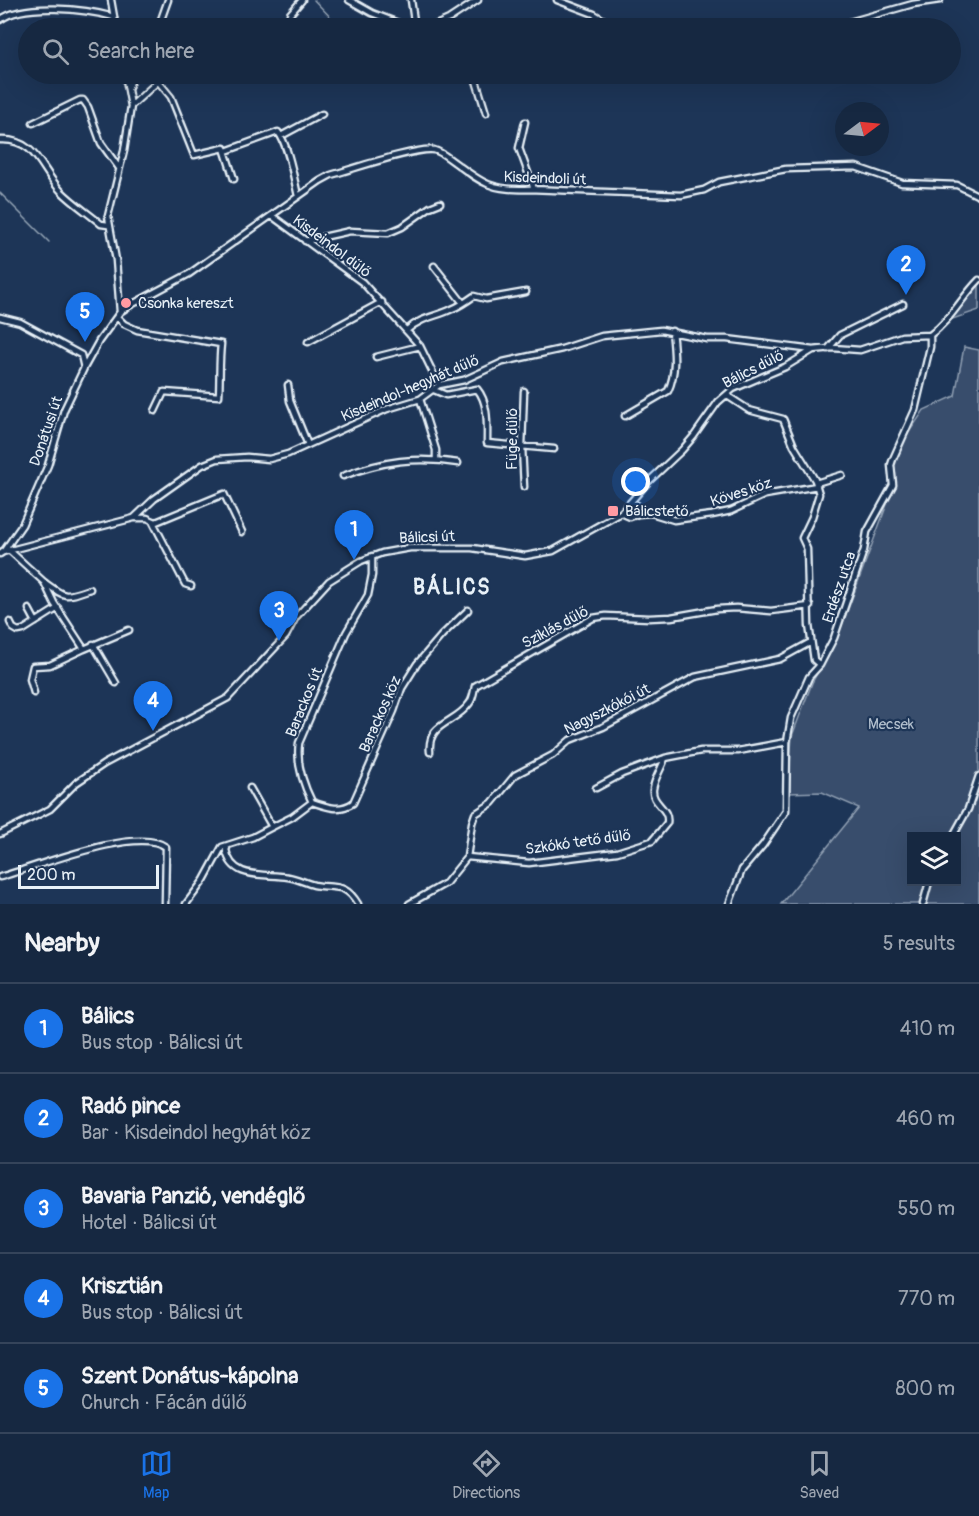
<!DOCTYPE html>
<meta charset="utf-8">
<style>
:root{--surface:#162841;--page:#1f3048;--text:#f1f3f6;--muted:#9ea6b1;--line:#35445a;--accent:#1a73e8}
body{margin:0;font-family:Pangolin,sans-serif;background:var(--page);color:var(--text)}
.controls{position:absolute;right:18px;bottom:18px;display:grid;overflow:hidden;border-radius:0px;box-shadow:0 6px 24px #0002}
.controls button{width:54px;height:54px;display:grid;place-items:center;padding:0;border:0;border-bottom:2px solid var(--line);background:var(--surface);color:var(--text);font:30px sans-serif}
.compass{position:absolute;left:835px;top:102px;width:54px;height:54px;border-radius:50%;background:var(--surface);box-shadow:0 6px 24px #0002;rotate:74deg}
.scale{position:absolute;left:18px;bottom:15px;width:141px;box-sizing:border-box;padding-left:6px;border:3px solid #e8f1f8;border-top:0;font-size:16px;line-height:21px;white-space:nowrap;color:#e8f1f8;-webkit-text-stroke:4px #1d3557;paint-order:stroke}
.you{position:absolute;left:636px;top:482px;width:21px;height:21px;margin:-15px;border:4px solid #fff;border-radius:50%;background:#1a73e8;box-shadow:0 0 0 9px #1a73e833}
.badge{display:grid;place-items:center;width:39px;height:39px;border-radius:50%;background:var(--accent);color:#fff;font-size:20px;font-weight:700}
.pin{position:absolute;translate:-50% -50px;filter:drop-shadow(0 2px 3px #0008)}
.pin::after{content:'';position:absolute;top:32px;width:21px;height:18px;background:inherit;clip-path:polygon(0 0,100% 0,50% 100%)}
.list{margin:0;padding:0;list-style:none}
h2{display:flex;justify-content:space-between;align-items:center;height:78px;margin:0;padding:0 24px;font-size:26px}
h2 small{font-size:20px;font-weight:400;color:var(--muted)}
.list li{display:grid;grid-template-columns:39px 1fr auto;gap:18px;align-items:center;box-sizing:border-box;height:90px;padding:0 24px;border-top:2px solid var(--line)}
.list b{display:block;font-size:22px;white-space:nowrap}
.list p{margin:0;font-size:20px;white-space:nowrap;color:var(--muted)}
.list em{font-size:20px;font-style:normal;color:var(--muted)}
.icon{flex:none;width:33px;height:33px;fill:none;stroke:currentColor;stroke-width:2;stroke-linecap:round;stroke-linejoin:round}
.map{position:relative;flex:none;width:979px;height:904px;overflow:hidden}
.search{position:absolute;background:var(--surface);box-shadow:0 6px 24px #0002;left:18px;right:18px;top:18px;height:66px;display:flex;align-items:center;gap:15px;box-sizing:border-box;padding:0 21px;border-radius:33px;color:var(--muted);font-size:22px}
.sheet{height:528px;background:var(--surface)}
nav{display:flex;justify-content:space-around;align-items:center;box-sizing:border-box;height:84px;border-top:2px solid var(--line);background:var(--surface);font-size:16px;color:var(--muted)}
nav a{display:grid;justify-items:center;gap:3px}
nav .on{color:var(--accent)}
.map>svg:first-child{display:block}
.green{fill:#374d6c;stroke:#909fb2;stroke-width:1.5;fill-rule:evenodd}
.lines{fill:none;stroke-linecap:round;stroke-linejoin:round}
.stream{stroke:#95a4b5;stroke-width:1.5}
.minor-casing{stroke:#e8f1f8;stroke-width:9}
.minor{stroke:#1d3557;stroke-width:4.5}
.poi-dot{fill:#ff9aa2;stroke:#1d3557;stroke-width:2}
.labels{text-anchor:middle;stroke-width:4.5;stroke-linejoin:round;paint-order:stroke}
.street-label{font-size:15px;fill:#e8f1f8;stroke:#1d3557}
.poi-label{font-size:15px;fill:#e8f1f8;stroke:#1d3557;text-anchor:start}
.park-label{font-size:15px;fill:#b3c0ce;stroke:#1d3557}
.district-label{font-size:21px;font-weight:bold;letter-spacing:1.5px;fill:#e8f1f8;stroke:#1d3557}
</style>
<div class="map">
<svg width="979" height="904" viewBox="0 0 979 904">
<rect width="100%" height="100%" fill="#1d3557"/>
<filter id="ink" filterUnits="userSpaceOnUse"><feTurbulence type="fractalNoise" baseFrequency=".0167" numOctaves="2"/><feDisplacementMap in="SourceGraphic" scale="12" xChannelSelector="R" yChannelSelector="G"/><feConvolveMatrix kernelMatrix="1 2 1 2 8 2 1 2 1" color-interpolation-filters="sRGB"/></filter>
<g filter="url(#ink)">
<path class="green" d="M979 284V310L947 321Z
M964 347 979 350V904H781L859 808 822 792 788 793 792 736 812 683 841 628 893 488 895 453 924 410 955 396ZM912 836H956V882H912Z"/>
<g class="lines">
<path class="stream" d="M314 0 337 24 344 28
M430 24 450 15
M0 193 49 242"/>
<g class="minor-casing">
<path id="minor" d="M111 0 116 28
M349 0 372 13 411 28
M411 0 415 28
M557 0 594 14 617 28
M290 14 302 0
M0 20C23 2 86 9 114 17
M158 28 168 0
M429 28 449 19 478 0
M828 28 913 4 940 0
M474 74 486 113
M157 80 171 97 194 155 224 148 234 179
M128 89 134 74
M131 106 166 74
M525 122 519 148 534 189
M33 123 80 100H83L88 107 101 143 119 168
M281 136 322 114
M0 140C36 138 41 170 61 191 73 203 88 213 101 224L108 225
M226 151 278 132C288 144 294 179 298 196
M272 216 362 282 420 346 439 385
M305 241 350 231 388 233 402 227 430 207 440 203
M434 266 463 303
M120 312 129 306 189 274 320 181 331 175C353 169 416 147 434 150 442 152 448 158 454 162 482 183 492 191 529 189L681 195 704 190 719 182 786 169 856 167 902 183 957 185 979 196
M0 317 20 322 81 355 84 368
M118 318 124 324 137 330 221 344C219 362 220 378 219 396L164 392 155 411
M407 330C421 317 436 317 452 309 460 306 467 301 474 296L486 299 526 292
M930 335C951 320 961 298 979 280
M308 342 382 302
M828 349 840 335 903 304
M376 357 420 346
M288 385 290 401 308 445
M434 390 446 395 477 389C489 403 487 426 487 443L554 449
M726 395 749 410 783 419 794 446 815 480 819 494 812 517 802 538 807 549 809 625 814 660 820 665
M420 399 436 450V460
M625 416 668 391C677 372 674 350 672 331
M343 476C382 461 417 456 458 463
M816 483 842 475
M524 487 522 447 524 391
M621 513 630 517 638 514 637 505 630 503
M638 514 651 513 674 520 712 515 731 511 765 495 817 486
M134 518H147L156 522 224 494 242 532
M153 522 185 584 191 586
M9 550 44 582 54 603 84 649 50 665 33 666 30 679 34 693
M3 552 134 518 154 499 202 465 217 459 247 457 269 459 288 454 387 409 420 399 439 385 464 380 503 362 562 349 602 336 661 330 707 339H727L813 350
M0 554 3 552 22 525 48 465 64 410 84 368 99 341 120 312 116 260 108 216 124 151 131 106 125 74
M44 582C66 598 64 598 90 589
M29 609 36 622
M10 622 13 628 18 631 23 630 58 608
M93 644 116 683
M84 649 129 630
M430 752C427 722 455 724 469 704 473 700 474 691 475 686L593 618 606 616 649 618 671 617 717 609 736 608 771 611 810 606
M250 788 272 827
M596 788 622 774 665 758
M312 802C326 807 340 812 353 803L394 711 402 688 417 664 442 635 468 610
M0 834 50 809 76 783 104 764 228 698 286 636 296 617 329 581 361 561 382 553 410 548H472L525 556 553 551 621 513 648 482 682 450 694 436 718 402 733 389 785 367 813 350 833 348 860 350 902 336 930 335
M953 836 968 809 979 776
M228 845 226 850C232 881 265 873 288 877 297 878 305 883 314 885 335 889 345 882 358 904
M467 857 529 863 617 852 652 841 667 823C670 808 651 804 653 789 654 779 662 768 665 758L701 751H738L787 742
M0 877C34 868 138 825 166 847L165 904
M186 904 204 880 222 847 253 837 272 827 292 817 312 802C303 784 296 764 299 743L346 633 368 595 372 575V556
M409 904 446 883 467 857 472 823 475 814 492 803 515 775 553 755 570 740 603 727 695 677 780 659 811 642
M729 904 742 870 763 845 786 811 787 742 791 718 809 677 820 665 834 638 864 550 867 532 893 485 891 465 893 459 915 410 930 347V335
M923 904 929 882"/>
</g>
<use href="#minor" class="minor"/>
</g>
</g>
<g class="poi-dot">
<circle cx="126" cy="303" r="6"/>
<rect x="607" y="505" width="12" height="12" rx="3"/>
</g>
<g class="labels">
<g class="street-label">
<text transform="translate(545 178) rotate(2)" y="5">Kisdeindoli út</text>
<text transform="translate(332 246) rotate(37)" y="5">Kisdeindol dűlő</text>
<text transform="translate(753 369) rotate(-27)" y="5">Bálics dűlő</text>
<text transform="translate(410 388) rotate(-23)" y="5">Kisdeindol-hegyhát dűlő</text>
<text transform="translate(46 431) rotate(-71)" y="5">Donátusi út</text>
<text transform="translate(512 439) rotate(-90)" y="5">Füge dűlő</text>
<text transform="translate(741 492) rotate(-18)" y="5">Köves köz</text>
<text transform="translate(427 537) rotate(-2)" y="5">Bálicsi út</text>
<text transform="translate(839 587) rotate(-71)" y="5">Erdész utca</text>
<text transform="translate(555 627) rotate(-28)" y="5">Sziklás dűlő</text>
<text transform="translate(304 702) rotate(-68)" y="5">Barackos út</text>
<text transform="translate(607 709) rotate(-27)" y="5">Nagyszkókói út</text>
<text transform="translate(380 714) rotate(-66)" y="5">Barackos köz</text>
<text transform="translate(578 842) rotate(-8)" y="5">Szkókó tető dűlő</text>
</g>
<g class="poi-label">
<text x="138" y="308">Csonka kereszt</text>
<text x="625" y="516">Bálicstető</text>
</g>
<g class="park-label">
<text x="891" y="729">Mecsek</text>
</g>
<g class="district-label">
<text x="452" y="594">BÁLICS</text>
</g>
</g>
</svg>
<div class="controls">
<button><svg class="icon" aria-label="layers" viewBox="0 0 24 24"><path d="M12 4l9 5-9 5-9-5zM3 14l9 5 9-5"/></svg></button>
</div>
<svg class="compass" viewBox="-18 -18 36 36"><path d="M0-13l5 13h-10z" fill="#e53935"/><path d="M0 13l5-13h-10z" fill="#9ea6b1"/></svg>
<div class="scale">200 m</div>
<div class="you"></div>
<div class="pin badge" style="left:354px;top:560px">1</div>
<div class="pin badge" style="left:906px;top:295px">2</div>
<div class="pin badge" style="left:279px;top:641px">3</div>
<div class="pin badge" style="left:153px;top:731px">4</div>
<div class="pin badge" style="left:85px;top:342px">5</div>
<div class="search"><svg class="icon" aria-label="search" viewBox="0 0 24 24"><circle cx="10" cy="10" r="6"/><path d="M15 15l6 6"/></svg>Search here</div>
</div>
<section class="sheet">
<h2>Nearby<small>5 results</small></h2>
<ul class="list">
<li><span class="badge">1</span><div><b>Bálics</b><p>Bus stop · Bálicsi út</p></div><em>410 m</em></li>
<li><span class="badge">2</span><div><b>Radó pince</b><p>Bar · Kisdeindol hegyhát köz</p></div><em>460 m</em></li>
<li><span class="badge">3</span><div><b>Bavaria Panzió, vendéglő</b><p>Hotel · Bálicsi út</p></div><em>550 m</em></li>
<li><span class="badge">4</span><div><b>Krisztián</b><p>Bus stop · Bálicsi út</p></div><em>770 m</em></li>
<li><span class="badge">5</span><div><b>Szent Donátus-kápolna</b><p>Church · Fácán dűlő</p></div><em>800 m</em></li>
</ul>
</section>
<nav>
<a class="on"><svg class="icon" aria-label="map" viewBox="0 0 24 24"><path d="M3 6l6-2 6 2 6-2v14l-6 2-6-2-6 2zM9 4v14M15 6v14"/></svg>Map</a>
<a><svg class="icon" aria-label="directions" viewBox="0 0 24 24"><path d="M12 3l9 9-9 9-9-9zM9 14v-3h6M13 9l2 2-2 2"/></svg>Directions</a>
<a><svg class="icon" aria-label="saved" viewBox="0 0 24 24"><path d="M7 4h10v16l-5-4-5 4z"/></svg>Saved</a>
</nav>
